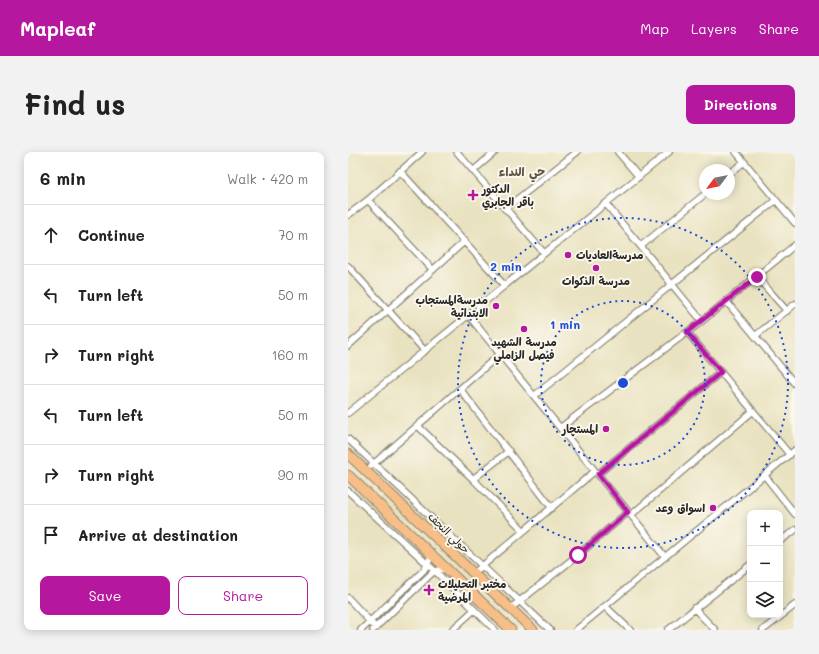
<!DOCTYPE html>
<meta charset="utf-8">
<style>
:root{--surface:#fff;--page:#f2f2f2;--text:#222;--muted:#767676;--line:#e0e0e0;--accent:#b5179e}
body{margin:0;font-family:Mali,"Playpen Sans Arabic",sans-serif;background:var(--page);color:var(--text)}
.controls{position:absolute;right:12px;bottom:12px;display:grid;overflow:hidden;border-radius:8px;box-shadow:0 2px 10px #0003}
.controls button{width:36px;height:36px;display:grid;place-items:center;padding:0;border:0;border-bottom:1px solid var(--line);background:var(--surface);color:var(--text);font:20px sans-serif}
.compass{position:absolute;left:351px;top:12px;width:36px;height:36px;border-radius:50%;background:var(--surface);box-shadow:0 2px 10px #0003;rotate:238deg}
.stop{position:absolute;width:12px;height:12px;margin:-9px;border:3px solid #b5179e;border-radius:50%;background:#fff}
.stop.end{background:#b5179e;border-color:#fff;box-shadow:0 1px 4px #0008}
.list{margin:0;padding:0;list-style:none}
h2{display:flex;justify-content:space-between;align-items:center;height:52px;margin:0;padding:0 16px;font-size:17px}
h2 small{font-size:13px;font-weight:400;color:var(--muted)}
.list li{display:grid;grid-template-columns:26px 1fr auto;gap:12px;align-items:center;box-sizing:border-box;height:60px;padding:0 16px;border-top:1px solid var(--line)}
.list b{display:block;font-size:15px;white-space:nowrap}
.list em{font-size:13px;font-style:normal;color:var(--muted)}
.actions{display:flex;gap:8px;padding:12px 16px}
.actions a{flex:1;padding:9px 0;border:1px solid var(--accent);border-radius:8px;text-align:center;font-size:14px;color:var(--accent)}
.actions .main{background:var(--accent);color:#fff}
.icon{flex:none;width:22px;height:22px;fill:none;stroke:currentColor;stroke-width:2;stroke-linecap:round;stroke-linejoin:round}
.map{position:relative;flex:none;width:447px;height:478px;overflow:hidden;border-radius:8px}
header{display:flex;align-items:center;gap:24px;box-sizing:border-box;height:56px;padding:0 20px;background:var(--accent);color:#fff}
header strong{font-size:19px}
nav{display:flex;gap:22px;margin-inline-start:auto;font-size:14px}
.intro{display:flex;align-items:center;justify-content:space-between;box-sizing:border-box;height:96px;padding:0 24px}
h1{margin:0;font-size:28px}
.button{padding:10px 18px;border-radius:8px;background:var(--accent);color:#fff;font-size:14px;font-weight:700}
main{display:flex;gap:24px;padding:0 24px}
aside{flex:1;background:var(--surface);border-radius:8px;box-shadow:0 2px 10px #0003}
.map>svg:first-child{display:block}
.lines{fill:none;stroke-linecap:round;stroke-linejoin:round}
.street-casing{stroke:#8a8676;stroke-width:8}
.primary-casing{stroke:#8a8676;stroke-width:11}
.street{stroke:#fff;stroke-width:5.5}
.primary{stroke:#f7be87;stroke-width:9}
.route{stroke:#b5179e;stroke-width:5}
.ring{fill:none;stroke:#1d4ed8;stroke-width:2;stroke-dasharray:2 4}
.poi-dot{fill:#b5179e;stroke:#fbf7ec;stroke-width:1.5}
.labels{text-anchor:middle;stroke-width:4;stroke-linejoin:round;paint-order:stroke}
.poi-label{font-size:11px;font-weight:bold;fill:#2b2b2b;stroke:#fbf7ec;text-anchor:start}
.street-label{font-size:11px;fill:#2b2b2b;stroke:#fbf7ec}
.neighbourhood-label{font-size:12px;font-weight:bold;fill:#645549;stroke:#fbf7ec}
.centre{fill:#1d4ed8;stroke:#fbf7ec;stroke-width:2}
.ring-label{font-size:12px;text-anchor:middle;font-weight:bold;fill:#1d4ed8;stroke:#fbf7ec;stroke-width:4;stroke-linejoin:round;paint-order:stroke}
</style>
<header>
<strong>Mapleaf</strong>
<nav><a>Map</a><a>Layers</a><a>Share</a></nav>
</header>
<div class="intro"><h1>Find us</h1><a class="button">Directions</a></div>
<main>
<aside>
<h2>6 min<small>Walk · 420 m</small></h2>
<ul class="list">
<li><svg class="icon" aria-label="ahead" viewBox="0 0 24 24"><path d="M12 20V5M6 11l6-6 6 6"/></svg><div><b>Continue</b></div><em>70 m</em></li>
<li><svg class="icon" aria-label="left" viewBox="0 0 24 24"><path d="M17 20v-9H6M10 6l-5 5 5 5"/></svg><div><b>Turn left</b></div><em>50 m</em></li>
<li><svg class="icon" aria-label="right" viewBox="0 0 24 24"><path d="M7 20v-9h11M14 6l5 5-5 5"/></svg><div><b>Turn right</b></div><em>160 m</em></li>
<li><svg class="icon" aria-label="left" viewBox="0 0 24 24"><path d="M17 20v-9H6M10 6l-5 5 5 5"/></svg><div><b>Turn left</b></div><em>50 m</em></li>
<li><svg class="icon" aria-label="right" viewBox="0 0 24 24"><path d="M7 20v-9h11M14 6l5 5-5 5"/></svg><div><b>Turn right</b></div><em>90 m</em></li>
<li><svg class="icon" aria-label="arrive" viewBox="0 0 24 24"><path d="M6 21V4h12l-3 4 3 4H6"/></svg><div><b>Arrive at destination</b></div></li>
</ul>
<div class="actions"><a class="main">Save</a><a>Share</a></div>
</aside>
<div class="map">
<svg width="447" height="478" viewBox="0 0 447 478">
<rect width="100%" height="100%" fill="#fbf7ec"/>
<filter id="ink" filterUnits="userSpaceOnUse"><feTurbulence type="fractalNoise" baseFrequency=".025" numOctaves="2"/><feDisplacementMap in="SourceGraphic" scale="8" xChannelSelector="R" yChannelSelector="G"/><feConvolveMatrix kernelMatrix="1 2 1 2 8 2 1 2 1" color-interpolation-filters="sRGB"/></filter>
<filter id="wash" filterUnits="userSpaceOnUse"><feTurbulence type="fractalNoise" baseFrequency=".012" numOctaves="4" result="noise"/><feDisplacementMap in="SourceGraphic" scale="16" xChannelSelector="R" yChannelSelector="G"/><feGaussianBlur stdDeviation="0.9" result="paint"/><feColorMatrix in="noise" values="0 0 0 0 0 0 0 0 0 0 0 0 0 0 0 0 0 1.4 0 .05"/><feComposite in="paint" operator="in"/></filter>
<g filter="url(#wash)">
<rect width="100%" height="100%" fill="#e9e2c0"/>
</g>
<g filter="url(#ink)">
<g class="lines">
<g class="street-casing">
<path id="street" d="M109 0 196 101
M270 0 291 25
M388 0 447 71
M52 19 156 133
M125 19 147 0
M381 22 396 10
M20 48 85 118
M258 52 354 169
M157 57 229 0
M0 63 20 48 74 0
M293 94 357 42
M0 114 77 199
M409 125 439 159
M378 149 447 232
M121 164 317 405
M339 180 442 303
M407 184 447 152
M0 194 117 89
M112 237 204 356
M186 244 428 48
M0 261 321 0
M70 274 125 327 161 299
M212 276 354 169 447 93
M0 287 202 478
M23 314 152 202
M250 322 373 220
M417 324 447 362
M125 327 176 379
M0 339 87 419 147 478
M283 363 405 259
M432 389 447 378
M126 421 247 319
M0 446 28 476
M257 454 282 478
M163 456 230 403 280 360
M346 456 367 478
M13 478 76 418 81 409 83 402
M25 478 84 421 91 418 99 417
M104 478 126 458
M228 478 447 298
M320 478 402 413
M415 478 447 453"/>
</g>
<g class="primary-casing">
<path id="primary" d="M0 302 185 478
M0 323 163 478"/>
</g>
<use href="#street" class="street"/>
<use href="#primary" class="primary"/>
</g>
</g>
<g class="lines" filter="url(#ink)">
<path class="route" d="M230 403 280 360 250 322 373 220 339 180 409 125"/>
</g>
<g class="ring">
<circle cx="275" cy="231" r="82"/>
<circle cx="275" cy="231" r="165"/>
</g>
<g class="poi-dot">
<path d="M123 37h4v4h4v4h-4v4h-4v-4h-4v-4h4z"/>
<circle cx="220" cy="103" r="4"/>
<circle cx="248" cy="116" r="4"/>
<circle cx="148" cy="154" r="4"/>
<circle cx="176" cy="177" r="4"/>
<circle cx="258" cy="277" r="4"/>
<circle cx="365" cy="356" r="4"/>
<path d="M79 432h4v4h4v4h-4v4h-4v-4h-4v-4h4z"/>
</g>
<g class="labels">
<g class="poi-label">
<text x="134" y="41">الدكتور<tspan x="134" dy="13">باقر الجابري</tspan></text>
<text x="228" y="107">مدرسةالعاديات</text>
<text x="248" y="133" text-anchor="middle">مدرسة الذكوات</text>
<text x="140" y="152" text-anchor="end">مدرسةالمستجاب<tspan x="140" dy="13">الابتدائية</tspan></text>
<text x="176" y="194" text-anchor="middle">مدرسة الشهيد<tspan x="176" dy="13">فيصل الزاملي</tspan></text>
<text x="250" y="281" text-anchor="end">المستچار</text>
<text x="357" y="360" text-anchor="end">اسواق وعد</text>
<text x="90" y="436">مختبر التحليلات<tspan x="90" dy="13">المرضية</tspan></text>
</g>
<g class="street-label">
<text transform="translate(101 381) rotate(44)" y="4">حولي النجف</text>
</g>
<g class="neighbourhood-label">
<text x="174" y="24">حي النداء</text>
</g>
</g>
<circle cx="275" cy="231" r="6" class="centre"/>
<g class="ring-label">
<text x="158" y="119">2 min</text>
<text x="217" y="177">1 min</text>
</g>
</svg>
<div class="controls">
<button>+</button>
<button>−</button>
<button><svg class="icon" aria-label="layers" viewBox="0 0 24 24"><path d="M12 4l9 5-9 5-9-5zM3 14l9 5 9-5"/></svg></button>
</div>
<svg class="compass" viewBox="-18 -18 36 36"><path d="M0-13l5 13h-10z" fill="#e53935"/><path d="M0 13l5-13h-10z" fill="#767676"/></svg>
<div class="stop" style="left:230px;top:403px"></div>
<div class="stop end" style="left:409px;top:125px"></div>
</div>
</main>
